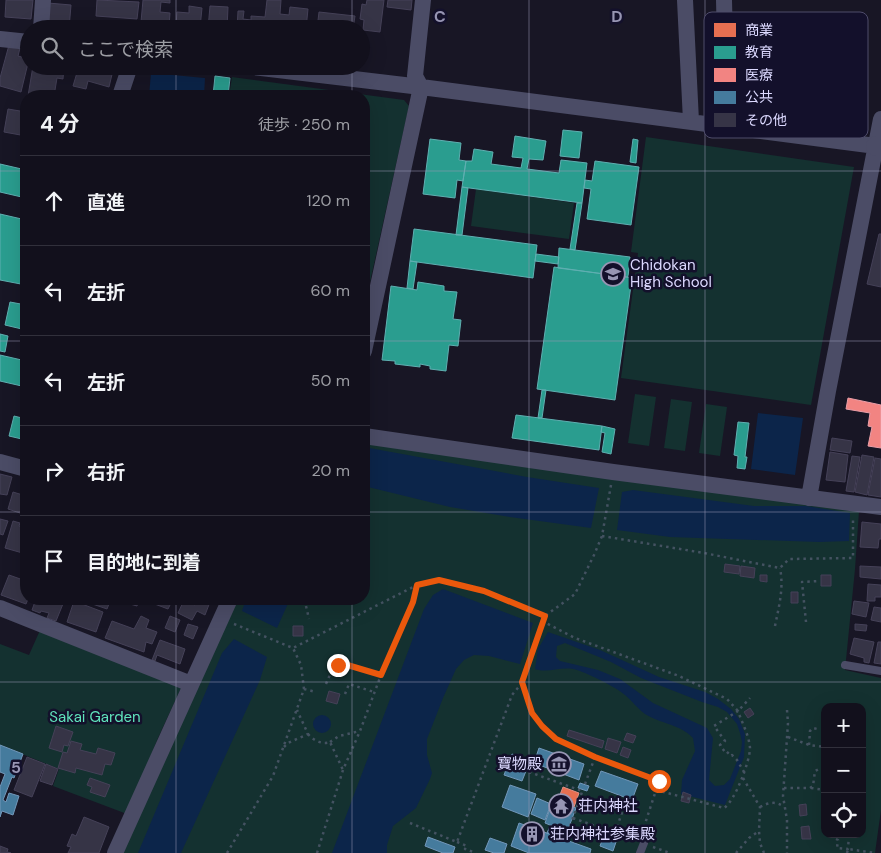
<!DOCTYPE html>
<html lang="ja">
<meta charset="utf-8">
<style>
:root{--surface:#12101c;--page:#1b1925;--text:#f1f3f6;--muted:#9c9da3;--line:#31303b}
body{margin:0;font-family:"DM Sans","Noto Sans JP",sans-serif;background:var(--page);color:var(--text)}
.controls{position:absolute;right:15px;bottom:15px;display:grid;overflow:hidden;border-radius:10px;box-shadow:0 5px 20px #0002}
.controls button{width:45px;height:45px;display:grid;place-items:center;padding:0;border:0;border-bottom:1px solid var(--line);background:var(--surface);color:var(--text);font:25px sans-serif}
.stop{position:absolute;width:15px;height:15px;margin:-11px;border:4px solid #ea580c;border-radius:50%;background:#fff}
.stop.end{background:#ea580c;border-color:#fff;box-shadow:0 1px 5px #0008}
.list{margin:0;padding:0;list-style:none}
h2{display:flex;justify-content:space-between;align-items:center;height:65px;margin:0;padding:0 20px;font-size:21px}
h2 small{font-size:16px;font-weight:400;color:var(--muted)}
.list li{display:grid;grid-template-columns:32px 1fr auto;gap:15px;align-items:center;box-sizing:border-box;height:90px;padding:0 20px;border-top:1px solid var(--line)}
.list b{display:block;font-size:19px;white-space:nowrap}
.list em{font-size:16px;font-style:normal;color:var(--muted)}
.icon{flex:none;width:28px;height:28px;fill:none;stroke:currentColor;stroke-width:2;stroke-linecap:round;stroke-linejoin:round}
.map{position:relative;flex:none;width:881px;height:853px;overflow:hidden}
.search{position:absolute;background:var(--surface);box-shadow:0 5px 20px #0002;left:20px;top:20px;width:350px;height:55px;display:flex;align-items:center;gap:12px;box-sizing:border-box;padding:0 18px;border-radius:28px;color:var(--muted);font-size:19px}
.panel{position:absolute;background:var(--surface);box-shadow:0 5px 20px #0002;left:20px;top:90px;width:350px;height:515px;border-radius:20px}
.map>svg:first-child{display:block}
.green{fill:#143130;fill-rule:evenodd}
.water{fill:#0c254a;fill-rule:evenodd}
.shops{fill:#e76f51;stroke:#e48f85}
.schools{fill:#2a9d8f;stroke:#5fafb1}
.health{fill:#f28482;stroke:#eb9ea8}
.public{fill:#457b9d;stroke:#7297ba}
.building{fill:#363446;stroke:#454158}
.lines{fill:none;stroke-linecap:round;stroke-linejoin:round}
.path{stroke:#445261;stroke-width:2.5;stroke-dasharray:2.5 4;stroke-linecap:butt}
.service{stroke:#4b4c66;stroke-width:8}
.minor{stroke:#4b4c66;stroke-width:16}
.tertiary{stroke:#4b4c66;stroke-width:20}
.route{stroke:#ea580c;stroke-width:6}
.grid{fill:none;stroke:#9795b3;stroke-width:1;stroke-opacity:0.55}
.labels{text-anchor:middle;stroke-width:5;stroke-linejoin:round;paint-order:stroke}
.poi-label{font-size:15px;fill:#dcd9ff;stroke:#13102b;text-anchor:start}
.park-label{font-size:15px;fill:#60e4bc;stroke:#13102b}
.key{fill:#13102b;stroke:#4f4c6b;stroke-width:1}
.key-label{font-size:14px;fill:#dcd9ff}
.grid-label{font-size:16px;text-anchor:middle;font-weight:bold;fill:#9795b3;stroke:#13102b;stroke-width:5;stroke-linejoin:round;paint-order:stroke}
</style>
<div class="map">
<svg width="881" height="853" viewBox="0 0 881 853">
<rect width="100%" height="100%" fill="#181625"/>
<path class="green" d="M232 77 404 100 409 106 364 309V96H229Z
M646 137 854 167 811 405 621 378 638 253 631 252Z
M476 189 574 203 569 239 471 226Z
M635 394 656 397 649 446 628 443Z
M671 399 692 402 685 451 664 448Z
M706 404 727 407 720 456 699 453Z
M364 443 859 511 855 569 845 670 881 678V810L875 853H121L237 599H364ZM825 707H862V834H825Z
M41 628 183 684 158 738 127 814 53 786 59 769 0 745V644L29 655Z"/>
<path class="water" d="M151 73 205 78 204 96H149Z
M758 413 803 418 795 475 751 469Z
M364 447 527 477 599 488 591 528 510 517 450 507 364 486Z
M633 490 754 506H806L850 513 849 541 819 542 670 537 617 530 622 492Z
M443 589 533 623 520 664 489 656 474 655 464 660 456 669 443 698 427 739V755L432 773 430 779 416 808 393 826 387 845V853H332L424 609 433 595Z
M246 599H290L277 628 242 611Z
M548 632 600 650 659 677 705 692 718 699 731 709 739 719 745 734 744 757 725 805 681 794 682 780 695 751 693 738C680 724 661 724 645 714 638 709 632 701 625 695 616 687 589 674 577 670 562 665 549 674 535 669L538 649ZM565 643 611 662 641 678 702 702 718 707 727 712 737 724 740 733 742 742 741 751 730 779 724 785 715 786 709 780 713 738 707 728 653 703 620 679 598 670 560 661 556 657 557 646Z
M234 639 267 657 260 680 181 853H138L222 653Z
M313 724a9 9 0 1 1 18 0a9 9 0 1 1-18 0Z"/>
<path class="shops" d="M563 787 579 793 574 807 558 800Z"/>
<path class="schools" d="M215 76 230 78 228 96H213Z
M563 130 582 132 579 158 560 156Z
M515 136 546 141 543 160 529 159 527 169 559 173 561 160 587 163 582 203 462 187 466 161H472L474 149 493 152 491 164 521 168 523 158 512 157Z
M430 139 461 143 459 160 466 161 463 181 457 180 455 198 423 194Z
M633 139 638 140 636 163 630 162Z
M595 161 639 167 631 225 587 219 591 189 584 188 585 180 592 181Z
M0 164 26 170V198L0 192Z
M462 187 468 188 462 235H456Z
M577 203H582L575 250 570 249Z
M0 214 26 220V285L0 280Z
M414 229 537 245 533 278 410 261Z
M559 248 630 257 628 277 558 268Z
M536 254 559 257 558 264 535 261Z
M410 261 417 262 413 289 407 288Z
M554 267 632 278 615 400 537 389Z
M418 282 444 286V291L457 292 453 319 461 320 458 346 449 345 446 371 430 369V366L420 364V367L395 364V361L382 360 391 286 417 290Z
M10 302 26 305V330L5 325Z
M0 334 8 336 5 352 0 351Z
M0 355 26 361V387L0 381Z
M542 390H546L542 418H538Z
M516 415 602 426 599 450 512 438Z
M14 416 26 419V440L9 436Z
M738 422 749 423 745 457H747L745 469 737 468 738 456 734 455Z
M602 426 615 429 611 454 602 452 605 433 601 432Z"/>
<path class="health" d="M848 398 881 405V448L868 446 872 427 868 426 870 413 846 409Z"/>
<path class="public" d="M0 745 23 754 14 778 12 777 3 800 6 802 9 793 19 796 13 815 2 811 0 817V787L5 774 0 772Z
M539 748 584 764 579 780 534 763Z
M512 754 530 761 522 781 504 775Z
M601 771 638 784 632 800 595 786Z
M580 783 589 786 587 791 578 788Z
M510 785 536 794 528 817 502 807Z
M537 798 551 804 545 820 531 814Z
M553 800 576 808 567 832 545 823Z
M519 823 591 849 590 853H529L511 846Z
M550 826 557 829 555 835 547 833Z
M604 835 617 839 613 851 600 846Z
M428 837 455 847 453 853H443L425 846Z
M490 838 507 844 504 853H494L485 850Z"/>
<path class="building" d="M6 0H33L31 19 5 17Z
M97 0 139 2 137 19 96 16Z
M143 0H170V3L161 2 160 12 170 13 169 26 141 22Z
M267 0H281L280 14 289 15 290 7 308 9 306 29 264 27V29H237L238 11H244L243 19 251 20V16L265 17Z
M367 0H384L380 32 363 30 364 20 360 19 362 4 366 5Z
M388 0H412L411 10 387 7Z
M48 3 71 5 69 29H45Z
M189 6 202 8 200 28 176 25 177 12 189 13Z
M210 6 228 7 227 29H208Z
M319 12 355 16 353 29H317Z
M9 45 20 48 18 56 29 59 21 92 0 86V78Z
M33 66H64L63 79 57 78 54 96H28Z
M79 66H114L109 87 88 81 86 89 73 86Z
M8 109 26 112V136L4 132Z
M879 234H881V287L867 284Z
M832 438 852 441 850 453 830 450Z
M830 452 848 455 845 482 826 480Z
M862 455 874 457 867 495 855 492Z
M852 456 860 457 854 492 846 491Z
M875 458 881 459V497L868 495Z
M0 474 12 477 7 495 0 494Z
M13 492 26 496V515L8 509Z
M0 519 8 521 3 535 0 534Z
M13 521 20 523 19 526 26 529V554L5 548Z
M862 522 881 524V539H879L878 548 860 547Z
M725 564 740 566 739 574 724 572Z
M741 566 755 568 754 578 740 576Z
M860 566 881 567V579L860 577Z
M9 575 26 581V599H28L26 604 1 595Z
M760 575H767V582L760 581Z
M821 575H831V586H821Z
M868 584 881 585V597H875V601H867Z
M791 592H798V603H791Z
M36 599H65L56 621 47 618 49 613 41 611 40 613 32 610Z
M78 599H111L107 609Z
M124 599H139L137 606 123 602Z
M144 599H173L168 609 144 600Z
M198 599 210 602 205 615 197 611 192 620 178 613 184 600 195 605Z
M74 601 103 612 96 632 67 622Z
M854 601 869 603 866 617 852 614Z
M874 607 881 608V622L871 620Z
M141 616 149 620 146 628 157 632 152 644 146 642 144 652 105 638 112 621 134 629Z
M170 616 180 620 175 632 165 628Z
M188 624 198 627 193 639 184 635Z
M855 624 867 625 866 631 855 630Z
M293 626H303V636H293Z
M854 638 874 642 869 663 864 662V658L850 654Z
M160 640 185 649 180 664 157 655 155 661 152 660Z
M878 642H881V664L874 663Z
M329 691 340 694 337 704 326 701Z
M750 708 754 714 748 718 744 712Z
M56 726 73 732 68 746 64 745 62 752 49 748Z
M569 730 604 741 602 748 567 736Z
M627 733 636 736 633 743 624 740Z
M608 738 621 742 617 753 605 749Z
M71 741 82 744 80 750 96 754 98 748 115 753 111 765 105 764 102 775 76 768 75 773 58 768 63 752 67 753Z
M623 747 631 750 628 758 620 755Z
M27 757 45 764 32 797 14 790Z
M46 764 58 769 52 785 40 781Z
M90 778 110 785 105 797 90 792 92 787 87 785Z
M683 792 691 795 689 803 681 801Z
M806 804 807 815 800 816 799 805Z
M84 817 109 827 99 853H68L71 847 67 846 72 834 76 836Z
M809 826 811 839H802L801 827Z
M0 846 8 849 7 852 11 853H0Z"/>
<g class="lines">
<path class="path" d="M611 485 602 536 594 555 575 594 545 616 522 683 532 713 542 726 556 739 595 757 659 781 642 833
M602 536 704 553 780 568 789 559 853 558V518
M306 606 309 619
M542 621 575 638 679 676 727 699 738 711 750 698
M806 622 802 582 819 581
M234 624 293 648 417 585
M775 626C779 606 784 588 780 568
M326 684C330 674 333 667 344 664L381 675
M304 689 316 692
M345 694 349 684 374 692
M787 710 788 723 783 796 787 820V853
M308 734C313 740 322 745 330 742L343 770
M788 737 809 745 825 747
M330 742 339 736 360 731
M809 745 810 731 813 728 817 729
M284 747 288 743 308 734 297 710
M529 772 582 791
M743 778 760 807 759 831 760 843 764 853
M585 784 595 757
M784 788H810L813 786 815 771 819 769 825 770
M811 788 825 790
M656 790 724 808C735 801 750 761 750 748 749 735 742 723 738 711L714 726 725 741 720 745 725 752 726 751 731 756 732 755 737 760 744 772
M760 807C769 802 777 801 784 807
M611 809 621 813
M573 818 634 840
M410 823 457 842 512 695 522 683
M615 833 626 801
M566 838 583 789
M836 839 838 840 837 848 848 849 849 834
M457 842 467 846 465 849 476 853
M653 847 670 853
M227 853 273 776 304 689 301 665 293 648
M317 853 343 770 360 731 381 675 413 602 417 585 439 580 484 591 545 616
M736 853 749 838 759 831
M847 853 848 849 875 853"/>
<path class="service" d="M845 665 881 671
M640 853 644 843"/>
<path class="minor" d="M685 0 691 121
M724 0 727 126
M41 29 43 0
M0 39 29 42
M245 66 421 87 876 146
M120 96 130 66
M364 351 421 87 415 76 423 0
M364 436 613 472 881 507
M0 462 26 469
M809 498 828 391 881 119
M0 608 191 684
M115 853 230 599"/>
<path class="tertiary" d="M876 146H881"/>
</g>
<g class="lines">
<path class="route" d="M338 665 344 664 381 675 413 602 417 585 439 580 484 591 545 616 522 682 532 713 542 726 556 739 595 757 659 781"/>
</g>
<path class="grid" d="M176 0V29M352 0V29M529 0V853M705 0V853M176 66V96M352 66V96M0 171H26M364 171H881M0 341H26M364 341H881M0 512H26M364 512H881M176 599V853M352 599V853M0 682H881"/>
<defs>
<g id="school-ring" transform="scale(1.25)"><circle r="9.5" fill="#13102b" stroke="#9795b3" stroke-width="1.5"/><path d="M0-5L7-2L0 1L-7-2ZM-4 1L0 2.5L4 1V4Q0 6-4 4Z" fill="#9795b3"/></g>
<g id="museum-ring" transform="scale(1.25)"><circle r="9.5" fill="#13102b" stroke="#9795b3" stroke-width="1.5"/><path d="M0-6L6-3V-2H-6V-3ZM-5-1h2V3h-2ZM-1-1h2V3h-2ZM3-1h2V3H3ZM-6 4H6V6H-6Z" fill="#9795b3"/></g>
<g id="temple-ring" transform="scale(1.25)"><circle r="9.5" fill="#13102b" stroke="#9795b3" stroke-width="1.5"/><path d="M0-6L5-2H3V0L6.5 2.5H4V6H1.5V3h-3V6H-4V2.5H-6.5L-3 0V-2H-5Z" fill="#9795b3"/></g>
<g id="building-ring" transform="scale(1.25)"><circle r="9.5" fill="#13102b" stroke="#9795b3" stroke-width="1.5"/><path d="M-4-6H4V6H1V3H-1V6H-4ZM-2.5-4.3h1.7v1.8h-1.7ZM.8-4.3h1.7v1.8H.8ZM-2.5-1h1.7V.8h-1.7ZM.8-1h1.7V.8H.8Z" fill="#9795b3"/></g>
</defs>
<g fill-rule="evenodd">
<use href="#school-ring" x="613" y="274"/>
<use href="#museum-ring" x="559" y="764"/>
<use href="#temple-ring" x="561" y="806"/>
<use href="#building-ring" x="532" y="834"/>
</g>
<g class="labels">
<g class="poi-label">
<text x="630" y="270">Chidokan<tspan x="630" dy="17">High School</tspan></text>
<text x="542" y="769" text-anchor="end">寶物殿</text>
<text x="578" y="811">荘内神社</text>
<text x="550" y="839">荘内神社参集殿</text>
</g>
<g class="park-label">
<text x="95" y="722">Sakai Garden</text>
</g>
</g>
<rect x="704" y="12" width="164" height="126" rx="8" class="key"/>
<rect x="714" y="23" width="22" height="14" fill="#e76f51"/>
<rect x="714" y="46" width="22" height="13" fill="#2a9d8f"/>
<rect x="714" y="68" width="22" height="14" fill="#f28482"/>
<rect x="714" y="91" width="22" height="13" fill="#457b9d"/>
<rect x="714" y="113" width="22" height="14" fill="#363446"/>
<g class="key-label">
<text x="745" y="35">商業</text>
<text x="745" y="57">教育</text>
<text x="745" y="80">医療</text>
<text x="745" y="102">公共</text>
<text x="745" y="125">その他</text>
</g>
<g class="grid-label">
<text x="440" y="22">C</text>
<text x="617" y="22">D</text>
<text x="16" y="773">5</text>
</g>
</svg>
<div class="controls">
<button>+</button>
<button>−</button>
<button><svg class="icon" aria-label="locate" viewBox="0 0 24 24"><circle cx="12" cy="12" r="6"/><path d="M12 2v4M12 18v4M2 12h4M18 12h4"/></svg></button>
</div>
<div class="stop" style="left:659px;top:781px"></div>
<div class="stop end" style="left:338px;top:665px"></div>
<div class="search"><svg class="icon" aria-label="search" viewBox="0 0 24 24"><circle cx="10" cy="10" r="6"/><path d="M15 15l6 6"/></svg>ここで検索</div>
<section class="panel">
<h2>4 分<small>徒歩 · 250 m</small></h2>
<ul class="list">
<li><svg class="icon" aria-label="ahead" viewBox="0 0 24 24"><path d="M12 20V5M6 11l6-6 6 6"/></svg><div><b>直進</b></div><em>120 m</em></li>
<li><svg class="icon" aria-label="left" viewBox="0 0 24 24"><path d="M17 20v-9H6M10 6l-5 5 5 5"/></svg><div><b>左折</b></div><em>60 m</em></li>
<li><svg class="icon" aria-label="left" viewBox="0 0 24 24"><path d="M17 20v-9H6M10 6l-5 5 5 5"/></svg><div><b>左折</b></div><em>50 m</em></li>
<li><svg class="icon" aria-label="right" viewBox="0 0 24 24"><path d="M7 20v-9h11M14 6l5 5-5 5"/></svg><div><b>右折</b></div><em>20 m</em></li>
<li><svg class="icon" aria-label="arrive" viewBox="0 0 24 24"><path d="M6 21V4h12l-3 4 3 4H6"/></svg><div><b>目的地に到着</b></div></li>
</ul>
</section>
</div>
